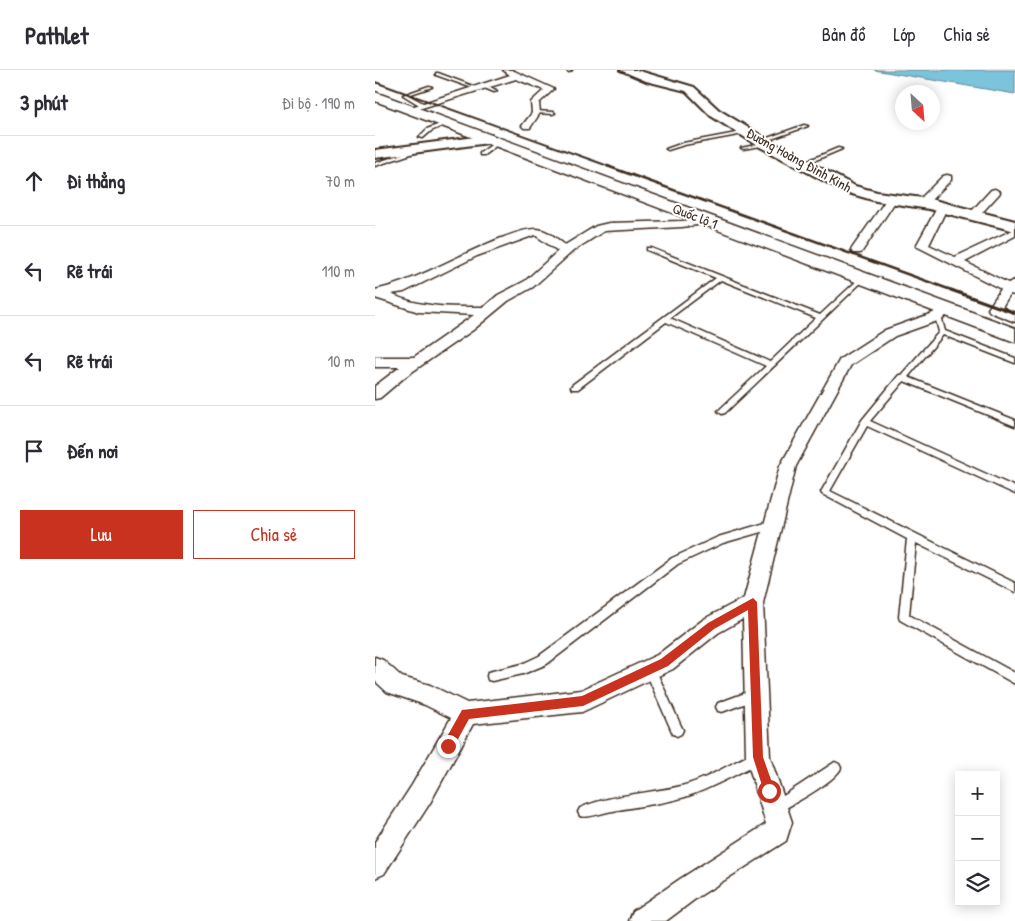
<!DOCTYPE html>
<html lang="vi">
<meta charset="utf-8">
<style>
:root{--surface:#fff;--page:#f2f2f3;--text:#2b2b33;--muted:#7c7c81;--line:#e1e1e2;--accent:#c8321e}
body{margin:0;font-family:"Patrick Hand",sans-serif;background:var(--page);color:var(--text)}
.controls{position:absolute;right:15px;bottom:15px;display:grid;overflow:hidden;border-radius:0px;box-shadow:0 2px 12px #0003}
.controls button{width:45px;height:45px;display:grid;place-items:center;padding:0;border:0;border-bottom:1px solid var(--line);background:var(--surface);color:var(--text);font:25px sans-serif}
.compass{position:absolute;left:520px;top:15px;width:45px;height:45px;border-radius:50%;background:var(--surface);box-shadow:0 2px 12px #0003;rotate:154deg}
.stop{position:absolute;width:15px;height:15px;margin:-11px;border:4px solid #c8321e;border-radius:50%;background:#fff}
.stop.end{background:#c8321e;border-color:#fff;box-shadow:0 1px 5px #0008}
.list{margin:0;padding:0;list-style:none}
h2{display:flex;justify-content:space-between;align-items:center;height:65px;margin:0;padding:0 20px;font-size:21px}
h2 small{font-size:16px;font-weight:400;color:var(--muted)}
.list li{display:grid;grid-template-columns:32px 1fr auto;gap:15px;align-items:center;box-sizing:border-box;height:90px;padding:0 20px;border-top:1px solid var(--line)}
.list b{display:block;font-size:19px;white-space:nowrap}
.list em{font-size:16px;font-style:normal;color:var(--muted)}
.actions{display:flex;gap:10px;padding:15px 20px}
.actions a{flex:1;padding:11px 0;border:1px solid var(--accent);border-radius:0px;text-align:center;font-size:18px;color:var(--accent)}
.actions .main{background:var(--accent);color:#fff}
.icon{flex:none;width:28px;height:28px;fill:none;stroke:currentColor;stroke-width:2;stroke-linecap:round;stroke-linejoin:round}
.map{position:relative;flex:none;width:640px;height:851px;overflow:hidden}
header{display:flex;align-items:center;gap:30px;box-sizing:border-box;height:70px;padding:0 25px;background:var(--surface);border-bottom:1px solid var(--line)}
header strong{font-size:24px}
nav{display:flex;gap:28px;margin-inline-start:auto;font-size:18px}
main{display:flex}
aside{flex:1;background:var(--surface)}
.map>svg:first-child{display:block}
.water{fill:#7bc4dc;stroke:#618690}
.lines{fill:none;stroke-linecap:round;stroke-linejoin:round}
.lane-casing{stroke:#3b2a1e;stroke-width:3}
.street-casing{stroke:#3b2a1e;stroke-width:3}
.secondary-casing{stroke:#3b2a1e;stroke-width:4}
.highway-casing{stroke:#3b2a1e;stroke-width:3}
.lane{fill:#fff;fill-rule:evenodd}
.street{fill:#fff;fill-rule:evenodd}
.secondary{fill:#fff;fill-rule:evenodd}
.highway{fill:#fff;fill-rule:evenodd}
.rail-far2{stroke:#3b2a1e;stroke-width:2}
.rail-far1{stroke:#3b2a1e;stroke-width:2.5}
.rail{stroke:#3b2a1e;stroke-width:3}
.route{fill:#c8321e}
.labels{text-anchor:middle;stroke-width:4;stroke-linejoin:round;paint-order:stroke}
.far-street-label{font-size:14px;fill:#3b2a1e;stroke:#fff}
</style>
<header>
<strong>Pathlet</strong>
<nav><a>Bản đồ</a><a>Lớp</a><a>Chia sẻ</a></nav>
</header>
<main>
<aside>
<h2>3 phút<small>Đi bộ · 190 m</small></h2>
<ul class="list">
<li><svg class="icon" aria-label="ahead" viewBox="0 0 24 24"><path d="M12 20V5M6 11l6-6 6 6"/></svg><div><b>Đi thẳng</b></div><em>70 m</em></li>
<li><svg class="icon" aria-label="left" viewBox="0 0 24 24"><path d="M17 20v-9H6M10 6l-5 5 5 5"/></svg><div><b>Rẽ trái</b></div><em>110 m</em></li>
<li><svg class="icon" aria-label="left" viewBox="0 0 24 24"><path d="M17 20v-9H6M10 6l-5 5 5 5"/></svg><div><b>Rẽ trái</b></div><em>10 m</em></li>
<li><svg class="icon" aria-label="arrive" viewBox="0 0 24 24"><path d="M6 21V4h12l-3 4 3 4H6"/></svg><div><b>Đến nơi</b></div></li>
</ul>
<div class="actions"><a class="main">Lưu</a><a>Chia sẻ</a></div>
</aside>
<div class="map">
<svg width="640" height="851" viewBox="0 0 640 851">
<rect width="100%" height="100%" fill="#fff"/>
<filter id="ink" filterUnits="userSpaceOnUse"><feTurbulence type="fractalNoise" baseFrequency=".02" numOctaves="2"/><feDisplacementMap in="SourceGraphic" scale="10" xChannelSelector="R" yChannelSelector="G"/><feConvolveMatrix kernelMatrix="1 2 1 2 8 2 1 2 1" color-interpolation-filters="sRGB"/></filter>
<g filter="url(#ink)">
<path class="water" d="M499 0H640V24Z"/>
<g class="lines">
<g class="lane-casing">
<path id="lane" d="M193 0H197L194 2 192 1Z
M61 3H63L103 18 100 19 61 5Z
M108 15 121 20 122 21 119 22 107 17Z
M54 16 57 17 33 25 50 34V36H46L28 25Z
M161 41 178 42 180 43 178 44 159 43Z
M70 52 74 53 56 61 48 68 44 67 52 59Z
M429 55 433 56 388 72 384 71Z
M372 61H374V63L309 75 293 80 291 79 308 73Z
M122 71 126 72 109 85H105V83Z
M390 73 392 74V75L368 79 366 78Z
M50 77 54 78 0 96V93Z
M463 78 467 79 429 95 425 94Z
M272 178H276L445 245 486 207 491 208 350 343 347 344 343 341 391 296 291 252 203 319H197L196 317 197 315 341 208 272 180ZM346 210 441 248 395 292 295 248Z
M563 244 566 246 570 261 640 288V293L568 265 533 307 640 350V356L529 311 495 351 640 417V424L492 356 455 421 640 513V522L541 473 534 545 640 603V614L525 550 524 547 532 469 447 424 446 422 487 350 524 305H526L564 262 560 246Z
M397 451 400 452 402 455 400 458 348 473 303 494 172 594 148 604 117 611 113 610 112 606 113 602 147 594 164 586 297 488 343 467Z
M275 595 279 596 306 656 308 660 306 664 302 666 298 664 270 600 271 596Z
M381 619 385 620 387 624 385 628 347 642 343 641 341 637 343 633Z
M383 681 387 683 389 687 387 691C362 704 337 718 310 727 287 734 262 736 238 741 229 742 212 749 205 746L203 742 205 738C237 724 273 724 306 716 334 709 357 692 383 681Z
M460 692 464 694 466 698C461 711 418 734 404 742L400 744 396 742 394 738 396 734Z"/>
</g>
<g class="street-casing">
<path id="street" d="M128 0H137L179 19 164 33 165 43 155 58H149L147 56 157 43 156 32 169 20 141 9 37 41 30 39 135 5Z
M572 105 576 106V110L551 135H543L542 133 543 131 568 106Z
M620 119 625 122 624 124 602 148H594L592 146 594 144 616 120Z
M517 126 522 129 486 183H478L476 180 478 177 513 127Z
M567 135 572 138 554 175 580 187 640 159V166L590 192 633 213 640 210V225L635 224 627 237 640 243V252L615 242 613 239 626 219 541 176 562 138Z
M332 148 336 149 338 151 336 153 307 157 229 161 198 181 158 217 133 231 98 260 31 306 5 328 0 329V316L25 297H0V287H39L99 245 44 242 0 228V220C42 211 83 185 124 169 135 165 149 159 161 159 172 159 182 169 190 175L221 156 234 153 307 151ZM160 165 183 181 150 211 123 225 109 237C78 237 45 238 16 224L29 222 102 186Z
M570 235 577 239 568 249 520 266 476 295 421 396 388 533 395 687 417 752 411 771 323 827 291 851H254L258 841 305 809 391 754 371 687 368 549 343 563 298 599 207 642 98 654 55 733 9 804 0 808V772L37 715 76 648 50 635 12 622 0 611V587L8 590 27 607 55 615 92 633 206 620 282 585 329 549 369 528 405 396 465 289 510 260 558 243 565 236Z"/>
</g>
<g class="secondary-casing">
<path id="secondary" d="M245 0H261L319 17 344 40 395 71 480 116 502 122 555 129 640 151V161L554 139 501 131 470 122 385 77 336 46 311 21 271 11Z
M116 65 123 69 121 72 0 88V80Z"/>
</g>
<g class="highway-casing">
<path id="highway" d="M0 22 640 258V272L0 31Z"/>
</g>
<use href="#lane" class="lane"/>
<use href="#street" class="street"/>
<use href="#secondary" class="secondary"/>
<use href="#highway" class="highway"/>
<path class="rail-far2" d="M0 12 236 97"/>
<path class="rail-far1" d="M232 96 579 221"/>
<path class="rail" d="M576 220 640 243"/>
</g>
</g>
<path class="route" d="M378 528 382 532 388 687 400 721 398 725 394 727 390 725 378 687 373 540 339 559 293 596 208 636 94 649 77 680 73 682 69 680 68 676 69 672 87 640 207 626 286 589 333 553Z"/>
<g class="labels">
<g class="far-street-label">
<text transform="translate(424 90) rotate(29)" y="5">Đường Hoàng Đình Kinh</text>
<text transform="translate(320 146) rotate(21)" y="5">Quốc lộ 1</text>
</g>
</g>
</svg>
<div class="controls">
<button>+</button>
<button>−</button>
<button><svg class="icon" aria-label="layers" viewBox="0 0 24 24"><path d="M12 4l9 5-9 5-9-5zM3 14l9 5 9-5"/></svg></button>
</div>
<svg class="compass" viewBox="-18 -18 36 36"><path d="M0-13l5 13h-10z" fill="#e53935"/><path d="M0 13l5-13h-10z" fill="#7c7c81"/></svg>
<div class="stop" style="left:394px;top:721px"></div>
<div class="stop end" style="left:73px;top:676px"></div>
</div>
</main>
